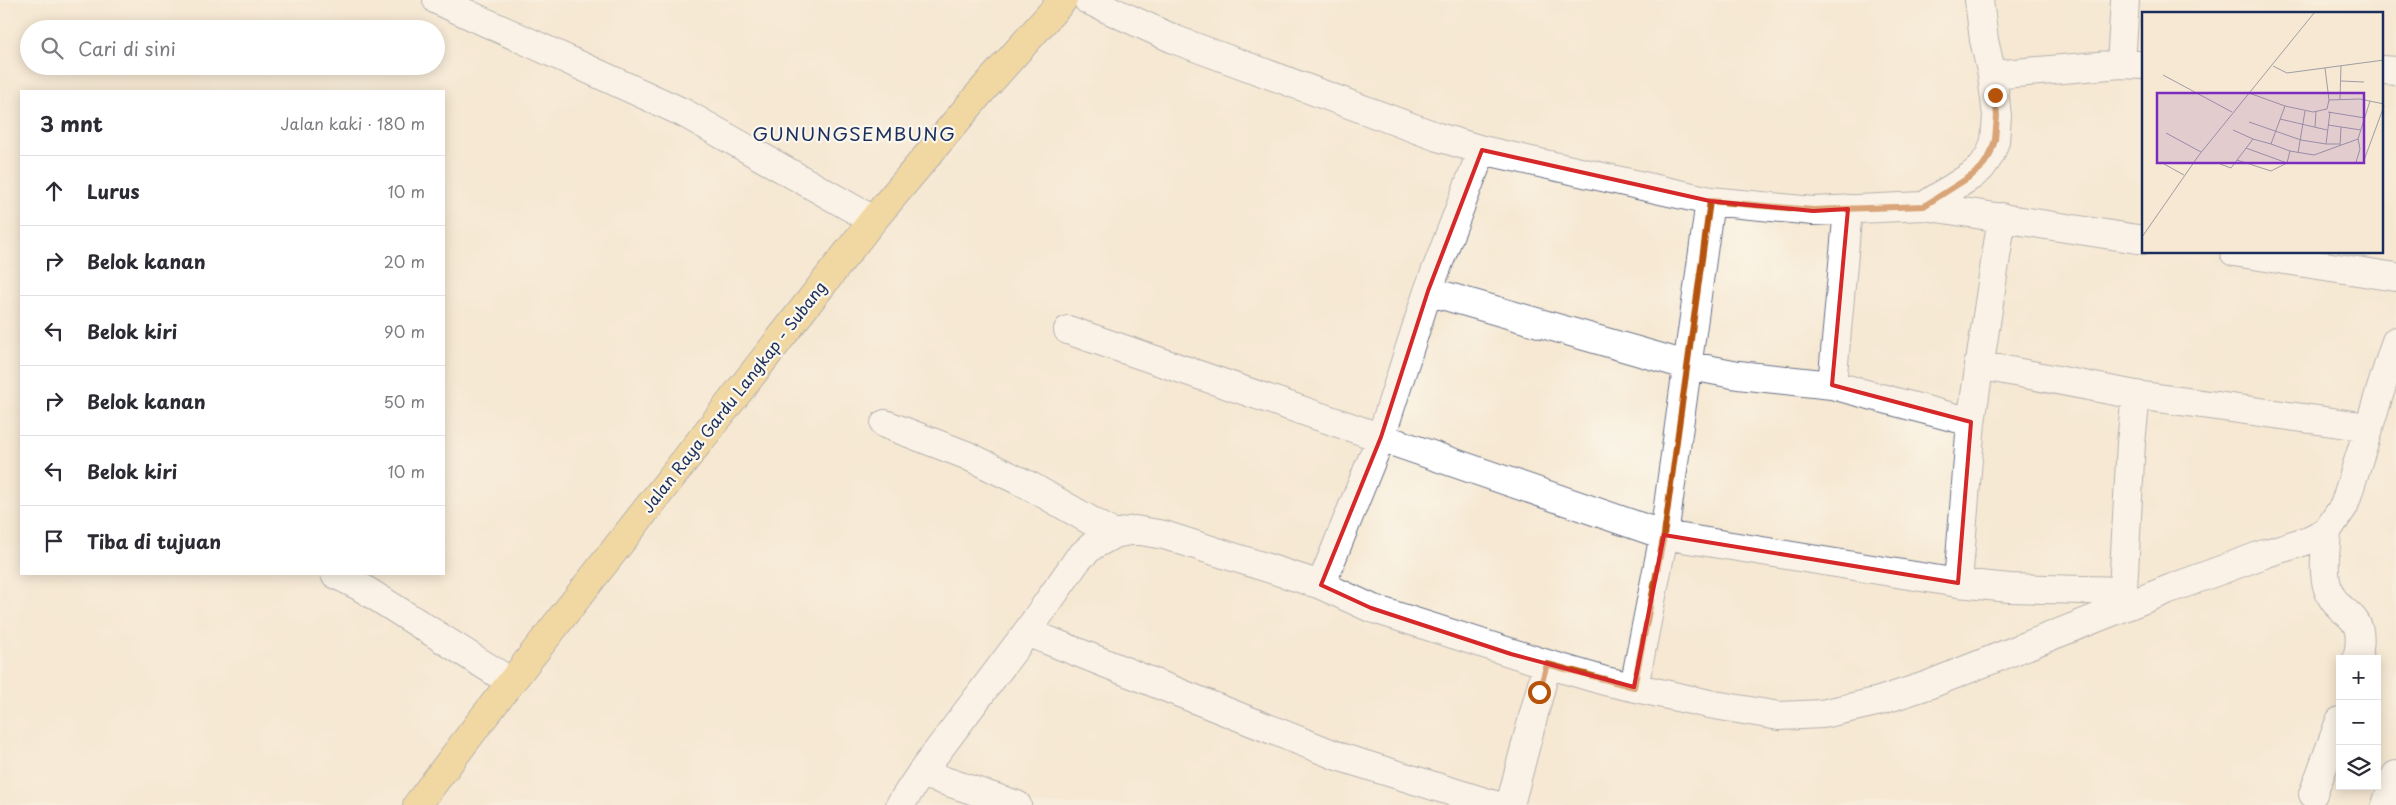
<!DOCTYPE html>
<html lang="id">
<meta charset="utf-8">
<style>
:root{--surface:#fff;--page:#f2f2f3;--text:#2b2b33;--muted:#7c7c81;--line:#e1e1e2}
body{margin:0;font-family:"Playpen Sans",sans-serif;background:var(--page);color:var(--text)}
.controls{position:absolute;right:15px;bottom:15px;display:grid;overflow:hidden;border-radius:0px;box-shadow:0 2px 12px #0003}
.controls button{width:45px;height:45px;display:grid;place-items:center;padding:0;border:0;border-bottom:1px solid var(--line);background:var(--surface);color:var(--text);font:25px sans-serif}
.stop{position:absolute;width:15px;height:15px;margin:-11px;border:4px solid #b45309;border-radius:50%;background:#fff}
.stop.end{background:#b45309;border-color:#fff;box-shadow:0 1px 5px #0008}
.list{margin:0;padding:0;list-style:none}
h2{display:flex;justify-content:space-between;align-items:center;height:65px;margin:0;padding:0 20px;font-size:21px}
h2 small{font-size:16px;font-weight:400;color:var(--muted)}
.list li{display:grid;grid-template-columns:32px 1fr auto;gap:15px;align-items:center;box-sizing:border-box;height:70px;padding:0 20px;border-top:1px solid var(--line)}
.list b{display:block;font-size:19px;white-space:nowrap}
.list em{font-size:16px;font-style:normal;color:var(--muted)}
.icon{flex:none;width:28px;height:28px;fill:none;stroke:currentColor;stroke-width:2;stroke-linecap:round;stroke-linejoin:round}
.map{position:relative;flex:none;width:2396px;height:805px;overflow:hidden}
.search{position:absolute;background:var(--surface);box-shadow:0 2px 12px #0003;left:20px;top:20px;width:425px;height:55px;display:flex;align-items:center;gap:12px;box-sizing:border-box;padding:0 18px;border-radius:28px;color:var(--muted);font-size:19px}
.panel{position:absolute;background:var(--surface);box-shadow:0 2px 12px #0003;left:20px;top:90px;width:425px;height:485px;border-radius:0px}
.map>svg:first-child{display:block}
.lines{fill:none;stroke-linecap:round;stroke-linejoin:round}
.minor-casing{stroke:#687087;stroke-width:30}
.major-casing{stroke:#687087;stroke-width:30}
.minor{stroke:#fff;stroke-width:28}
.major{stroke:#ecc669;stroke-width:28}
.route{stroke:#b45309;stroke-width:6}
.marked{fill:none;stroke:#d62828;stroke-width:4;stroke-linejoin:round}
.labels{text-anchor:middle;stroke-width:4.5;stroke-linejoin:round;paint-order:stroke}
.street-label{font-size:16px;fill:#1b2f5e;stroke:#fbf7ec}
.quarter-label{font-size:19px;letter-spacing:1px;fill:#1b2f5e;stroke:#fbf7ec}
.inset-road{fill:none;stroke:#9e9ea4;stroke-width:1}
.view{fill:#7b2cbf;fill-opacity:0.15;stroke:#7b2cbf;stroke-width:2.5}
.inset-edge{fill:none;stroke:#1b2f5e;stroke-width:2.5}
</style>
<div class="map">
<svg width="2396" height="805" viewBox="0 0 2396 805">
<rect width="100%" height="100%" fill="#fbf7ec"/>
<filter id="ink" filterUnits="userSpaceOnUse"><feTurbulence type="fractalNoise" baseFrequency=".02" numOctaves="2"/><feDisplacementMap in="SourceGraphic" scale="10" xChannelSelector="R" yChannelSelector="G"/><feConvolveMatrix kernelMatrix="1 2 1 2 8 2 1 2 1" color-interpolation-filters="sRGB"/></filter>
<filter id="wash" filterUnits="userSpaceOnUse"><feTurbulence type="fractalNoise" baseFrequency=".0096" numOctaves="4" result="noise"/><feDisplacementMap in="SourceGraphic" scale="20" xChannelSelector="R" yChannelSelector="G"/><feGaussianBlur stdDeviation="1.12" result="paint"/><feColorMatrix in="noise" values="0 0 0 0 0 0 0 0 0 0 0 0 0 0 0 0 0 1.4 0 .05"/><feComposite in="paint" operator="in"/></filter>
<g filter="url(#wash)">
<rect width="100%" height="100%" fill="#f6e8d2"/>
</g>
<g filter="url(#ink)">
<g class="lines">
<g class="minor-casing">
<path id="minor" d="M437 0 684 113 873 220
M1088 0 1176 40 1438 137 1482 150 1710 201 1813 211 1924 206 1971 176 1981 168 1990 155 1995 141 1997 116 1992 75 2121 64 2144 65
M1979 0 1984 40 1992 75
M2121 64 2125 0
M2382 70 2396 71
M1482 150 1428 291 1381 437 1321 585 1371 608 1547 664 1510 805
M1924 206 2144 240
M2002 217 1971 422 1958 583 2010 588 2123 591
M2234 252 2396 277
M1428 291 1686 365 1738 375 1832 385 1971 422
M1068 330 1664 535 1958 583
M1978 365 2136 395 2369 427
M1832 385 1848 209
M885 424 966 455 1030 486 1114 534
M2327 531C2326 550 2322 571 2328 589 2339 620 2369 609 2357 659
M335 574 359 586 511 682
M2122 608 2131 443 2136 395
M1027 632 1340 757 1495 805
M1547 664 1605 681 1709 704 1779 716 1822 714 1876 702 1928 685 2172 588 2267 553 2309 540 2327 531 2344 506 2396 341
M1634 687 1664 535 1710 201
M921 773 1017 805
M2313 794 2340 721
M900 805 921 773 1027 632 1078 559 1092 546 1114 534 1135 530 1164 535 1321 585
M2386 805 2396 775"/>
</g>
<g class="major-casing">
<path id="major" d="M417 805 483 718 873 220 980 93 1063 0"/>
</g>
<use href="#minor" class="minor"/>
<use href="#major" class="major"/>
</g>
</g>
<g class="lines" filter="url(#ink)">
<path class="route" d="M1539 692 1547 664 1634 687 1664 535 1710 201 1813 210 1924 206 1971 176 1981 168 1990 155 1995 140 1997 116 1995 95"/>
</g>
<path d="M0 0H2396V805H0ZM1482 150 1710 201 1813 211 1848 209 1832 385 1971 422 1958 583 1664 535 1634 687 1511 654 1371 608 1321 585 1381 437 1428 291Z" fill="#f6e8d2" fill-opacity=".55" fill-rule="evenodd"/>
<path class="marked" d="M1482 150 1710 201 1813 211 1848 209 1832 385 1971 422 1958 583 1664 535 1634 687 1511 654 1371 608 1321 585 1381 437 1428 291Z"/>
<g class="labels">
<g class="street-label">
<text transform="translate(734 397) rotate(-52)" y="6">Jalan Raya Gardu Langkap - Subang</text>
</g>
<g class="quarter-label">
<text x="854" y="141">GUNUNGSEMBUNG</text>
</g>
</g>
<g transform="translate(2142 12)">
<rect width="241" height="241" fill="#f6e8d2"/>
<path class="inset-road" d="M131 54 145 61 242 48M183 56 187 88M21 63 90 100M199 69 222 70M107 81 143 94 171 100 185 97 187 88 218 87 242 92M198 87 199 54M186 100 223 106M188 100 184 132H198M138 107 185 118M107 110 159 128 184 132M186 113 219 118M173 115 174 99M91 118 111 127M24 121 59 140M198 134 199 115M104 136 145 151 148 139 129 132 143 94M148 139 172 143 216 127 228 89M156 141 163 99M95 148 129 159 145 151M214 150 218 137 216 127M221 151 242 94M22 152 42 163M78 152 89 156 111 127 129 132M0 225 57 143 172 1"/>
<path class="view" d="M15 81H222V151H15Z"/>
<rect width="241" height="241" class="inset-edge"/>
</g>
</svg>
<div class="controls">
<button>+</button>
<button>−</button>
<button><svg class="icon" aria-label="layers" viewBox="0 0 24 24"><path d="M12 4l9 5-9 5-9-5zM3 14l9 5 9-5"/></svg></button>
</div>
<div class="stop" style="left:1539px;top:692px"></div>
<div class="stop end" style="left:1995px;top:95px"></div>
<div class="search"><svg class="icon" aria-label="search" viewBox="0 0 24 24"><circle cx="10" cy="10" r="6"/><path d="M15 15l6 6"/></svg>Cari di sini</div>
<section class="panel">
<h2>3 mnt<small>Jalan kaki · 180 m</small></h2>
<ul class="list">
<li><svg class="icon" aria-label="ahead" viewBox="0 0 24 24"><path d="M12 20V5M6 11l6-6 6 6"/></svg><div><b>Lurus</b></div><em>10 m</em></li>
<li><svg class="icon" aria-label="right" viewBox="0 0 24 24"><path d="M7 20v-9h11M14 6l5 5-5 5"/></svg><div><b>Belok kanan</b></div><em>20 m</em></li>
<li><svg class="icon" aria-label="left" viewBox="0 0 24 24"><path d="M17 20v-9H6M10 6l-5 5 5 5"/></svg><div><b>Belok kiri</b></div><em>90 m</em></li>
<li><svg class="icon" aria-label="right" viewBox="0 0 24 24"><path d="M7 20v-9h11M14 6l5 5-5 5"/></svg><div><b>Belok kanan</b></div><em>50 m</em></li>
<li><svg class="icon" aria-label="left" viewBox="0 0 24 24"><path d="M17 20v-9H6M10 6l-5 5 5 5"/></svg><div><b>Belok kiri</b></div><em>10 m</em></li>
<li><svg class="icon" aria-label="arrive" viewBox="0 0 24 24"><path d="M6 21V4h12l-3 4 3 4H6"/></svg><div><b>Tiba di tujuan</b></div></li>
</ul>
</section>
</div>
